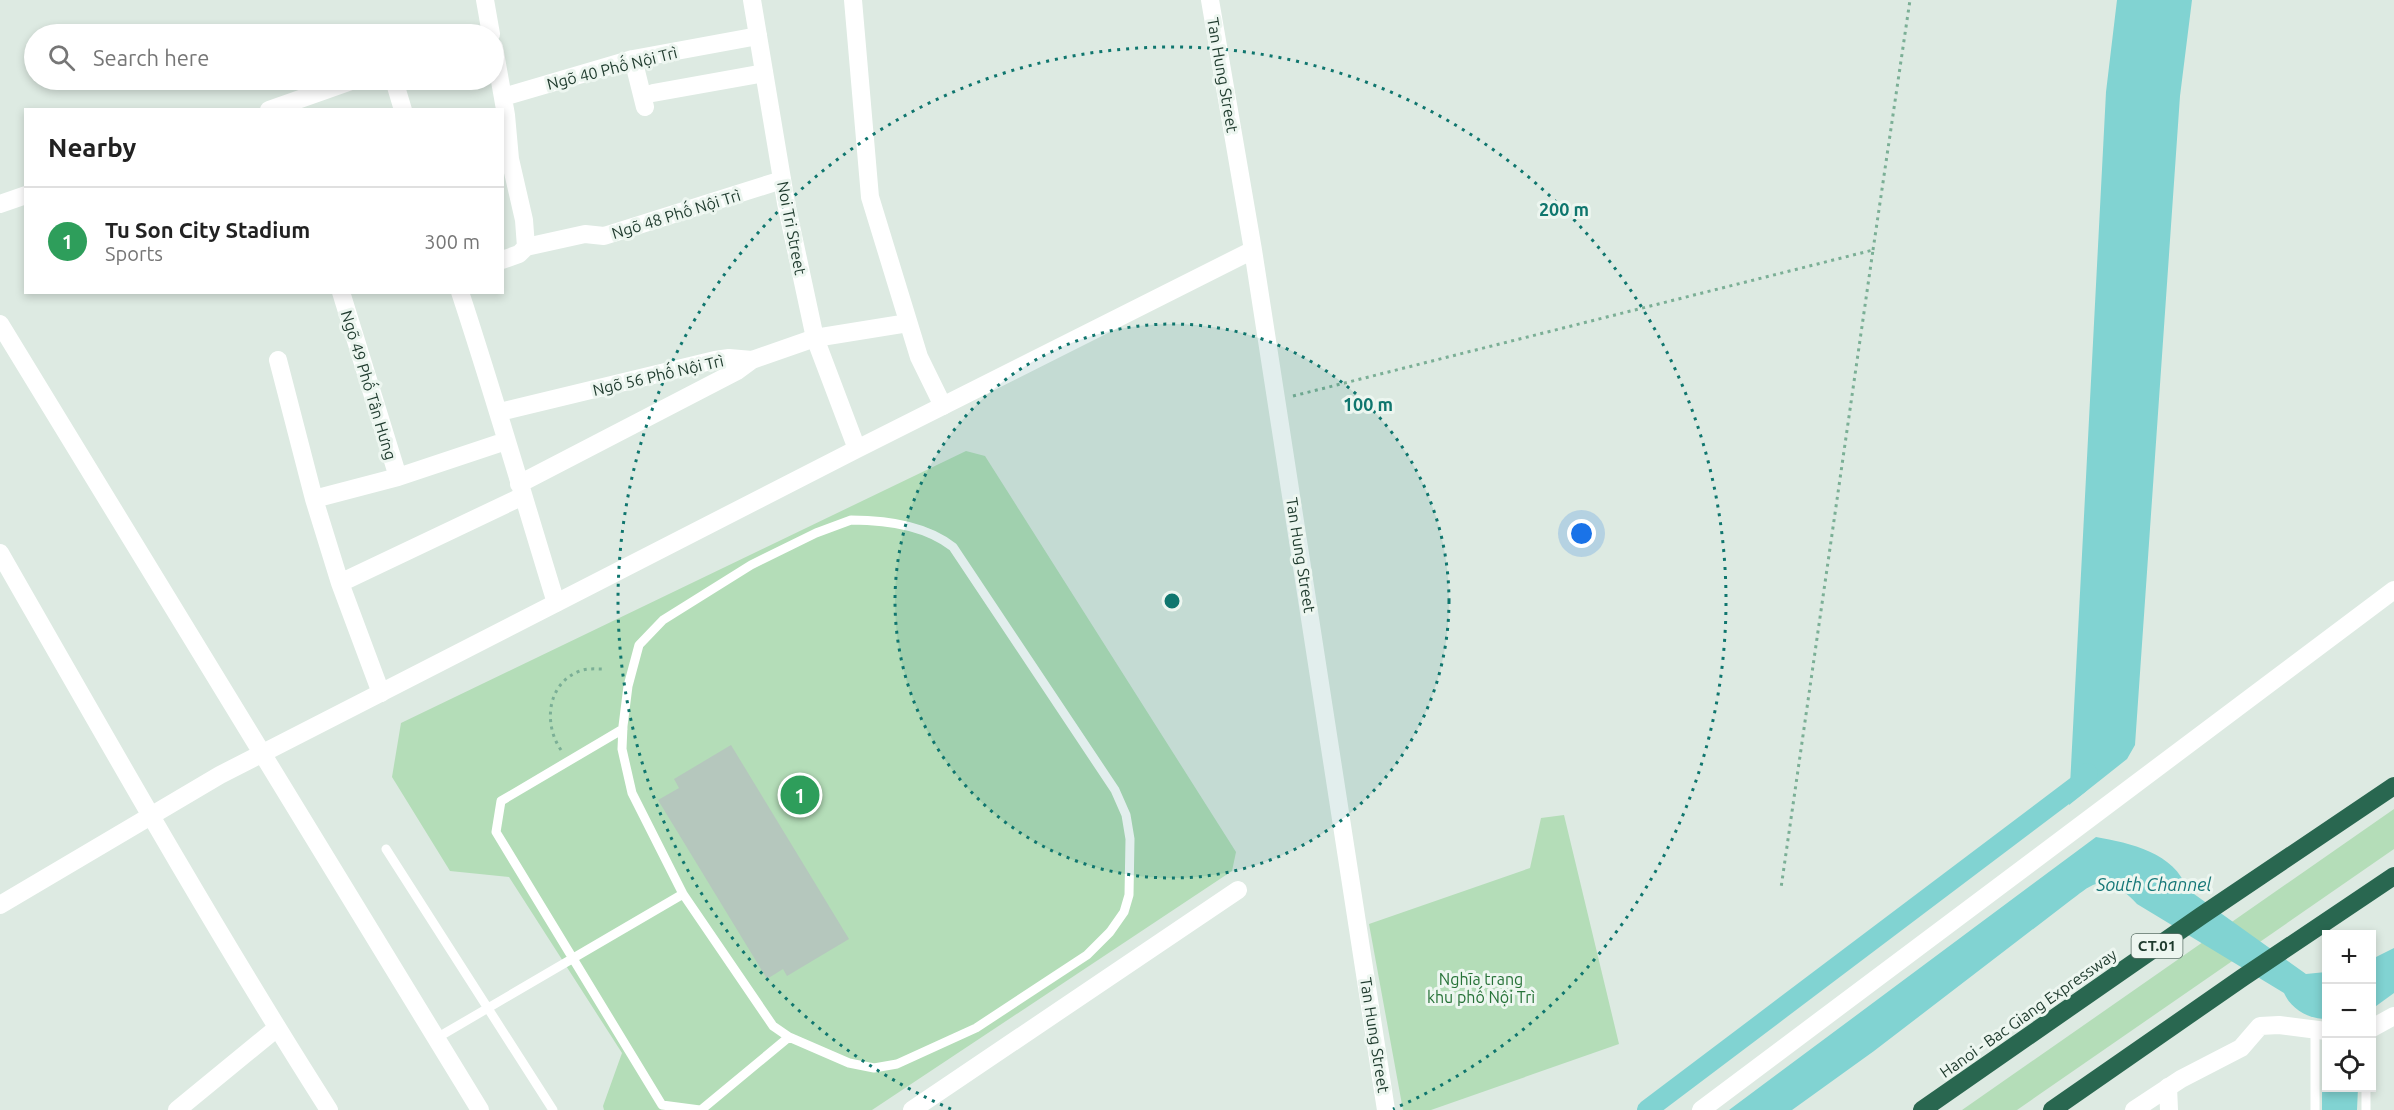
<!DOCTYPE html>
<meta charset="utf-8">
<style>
:root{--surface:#fff;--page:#f6f6f6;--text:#222;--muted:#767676;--line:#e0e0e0;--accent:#f9594b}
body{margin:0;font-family:Ubuntu,sans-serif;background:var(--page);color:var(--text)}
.controls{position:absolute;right:18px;bottom:18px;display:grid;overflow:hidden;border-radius:0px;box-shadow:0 3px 9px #0003}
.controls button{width:54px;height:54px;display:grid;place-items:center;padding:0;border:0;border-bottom:2px solid var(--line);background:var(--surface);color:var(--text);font:30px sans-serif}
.you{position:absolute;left:1582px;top:534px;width:21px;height:21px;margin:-15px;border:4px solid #fff;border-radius:50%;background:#1a73e8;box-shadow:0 0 0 9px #1a73e833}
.badge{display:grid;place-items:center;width:39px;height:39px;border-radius:50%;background:var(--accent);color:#fff;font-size:20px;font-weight:700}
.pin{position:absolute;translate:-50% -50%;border:3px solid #fff;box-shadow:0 2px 6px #0006}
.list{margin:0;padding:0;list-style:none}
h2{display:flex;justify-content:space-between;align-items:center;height:78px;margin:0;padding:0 24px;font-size:26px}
h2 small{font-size:20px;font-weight:400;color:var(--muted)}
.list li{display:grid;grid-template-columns:39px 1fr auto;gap:18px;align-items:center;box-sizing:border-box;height:108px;padding:0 24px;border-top:2px solid var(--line)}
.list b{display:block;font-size:22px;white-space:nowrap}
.list p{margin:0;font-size:20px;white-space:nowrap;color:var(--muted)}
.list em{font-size:20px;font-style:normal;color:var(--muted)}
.icon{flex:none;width:33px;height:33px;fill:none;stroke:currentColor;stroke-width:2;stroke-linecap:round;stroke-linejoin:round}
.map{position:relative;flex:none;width:2394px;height:1110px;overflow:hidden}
.search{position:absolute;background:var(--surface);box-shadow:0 3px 9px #0003;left:24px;top:24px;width:480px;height:66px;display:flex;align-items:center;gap:15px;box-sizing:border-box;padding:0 21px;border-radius:33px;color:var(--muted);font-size:22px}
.panel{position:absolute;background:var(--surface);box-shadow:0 3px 9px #0003;left:24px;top:108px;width:480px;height:186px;border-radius:0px}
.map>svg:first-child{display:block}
.green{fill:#b4ddb8}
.water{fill:#81d3d2}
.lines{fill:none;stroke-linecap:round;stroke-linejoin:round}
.canal{stroke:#81d3d2;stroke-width:20}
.building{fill:#b5c7bd}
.path{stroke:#7baf96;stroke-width:3;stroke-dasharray:3 4.5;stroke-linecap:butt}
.lane{stroke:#fff;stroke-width:9}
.street{stroke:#fff;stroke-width:18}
.secondary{stroke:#fff;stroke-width:18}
.highway{stroke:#296750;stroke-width:18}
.ring{fill:none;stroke:#0f766e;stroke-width:3;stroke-dasharray:3 6}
.labels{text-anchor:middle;stroke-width:6;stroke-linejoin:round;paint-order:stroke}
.shield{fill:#edf6f0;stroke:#5c7268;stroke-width:1.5}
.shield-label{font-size:15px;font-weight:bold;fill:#1e3a2d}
.street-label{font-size:16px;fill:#1e3a2d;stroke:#edf6f0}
.park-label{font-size:16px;fill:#267237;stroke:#edf6f0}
.water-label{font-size:18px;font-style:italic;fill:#167777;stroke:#edf6f0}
.centre{fill:#0f766e;stroke:#edf6f0;stroke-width:3}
.ring-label{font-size:18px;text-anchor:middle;font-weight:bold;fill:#0f766e;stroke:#edf6f0;stroke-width:6;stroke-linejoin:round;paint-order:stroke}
</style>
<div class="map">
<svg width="2394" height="1110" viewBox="0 0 2394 1110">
<rect width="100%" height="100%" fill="#ddeae2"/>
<path class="green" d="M966 451 985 456 1236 852 1232 871 872 1110H604L603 1106 622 1053 509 877 450 871 392 777 401 723Z
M2394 809V849L2017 1110H1962Z
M1564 815 1619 1044 1431 1110H1403L1369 924 1530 868 1541 818Z"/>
<path class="water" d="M2117 0H2192L2180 96 2135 745 2127 759 2069 805 2106 92Z
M2096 837C2130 843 2175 853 2187 889L2306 974 2326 972V1019C2309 1019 2291 1009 2284 993L2137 904C2128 894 2111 879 2096 884 2088 886 2078 895 2071 900L1874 1051 1792 1110H1729Z
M2394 948V993L2372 1009V959Z
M2326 1044V1088H2358L2357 1110H2322V1050Z"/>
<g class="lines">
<path class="canal" d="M1647 1110 2079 784 2088 773"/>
</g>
<path class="building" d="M731 745 849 939 787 976 783 969 767 979 658 800 679 788 674 779Z"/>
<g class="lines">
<path class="path" d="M1873 250 1910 0
M1293 396 1873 250 1781 888
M561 750C543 724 547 683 580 671 587 668 596 669 604 669"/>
<path class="lane" d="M851 520C886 520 925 525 953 547L1115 790 1126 815 1130 839 1129 895 1124 912 1110 932 1087 955 976 1028 897 1064 874 1068 849 1063 789 1037 773 1026 683 894 632 793 622 749 623 726 628 686 639 645 663 620 751 565 816 533Z
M623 729 501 801 496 832 662 1105 700 1110
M386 849 553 1110
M2315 1030V1110
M435 1039 683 894
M701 1110 789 1037
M2366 1110V1088"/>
<path class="street" d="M853 0 870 197 919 357 943 406
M494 47 506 115 510 159 524 220 526 247
M633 59 645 107
M394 80 403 110
M653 93 764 73
M503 97 633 59 758 36
M502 260 519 254 526 247 585 234 604 236 782 180
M341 292 398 477
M460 292C494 395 524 499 556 603
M278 360 314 499
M500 412 715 360 729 358 752 360 815 338 908 323
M519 484 737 371 752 360
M340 583 523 496
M381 693 340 583 314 499 398 477 506 441
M2168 1087 2169 1110
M177 1110 277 1028
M912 1110 1238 890"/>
<path class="secondary" d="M485 0 491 34
M752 0 786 203 815 338 857 449
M1210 0 1253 250 1386 1110
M269 110 354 80
M0 204 26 195
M0 324 480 1110
M0 553C107 740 213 928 329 1110
M0 905 220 775 857 449 1253 250
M2372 1028 2394 1016
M1701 1110 2394 590
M2134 1110 2181 1079 2241 1048 2260 1026 2279 1025 2326 1031"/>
<path class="highway" d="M1922 1110 2201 916 2394 786
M2052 1110 2242 978 2394 876"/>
</g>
<circle cx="1172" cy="601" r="277" fill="#0f766e" fill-opacity=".12"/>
<g class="ring">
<circle cx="1172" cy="601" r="277"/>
<path d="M951 1109A554 554 0 1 1 1393 1109"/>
</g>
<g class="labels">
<rect class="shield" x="2131.5" y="934" width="51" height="24" rx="4.5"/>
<g class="shield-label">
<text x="2157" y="951">CT.01</text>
</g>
<g class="street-label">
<text transform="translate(612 68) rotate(-14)" y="6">Ngõ 40 Phố Nội Trì</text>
<text transform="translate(1223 75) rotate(80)" y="6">Tan Hung Street</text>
<text transform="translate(676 214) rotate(-17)" y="6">Ngõ 48 Phố Nội Trì</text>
<text transform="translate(792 228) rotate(79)" y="6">Noi Tri Street</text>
<text transform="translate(658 375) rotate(-13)" y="6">Ngõ 56 Phố Nội Trì</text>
<text transform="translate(369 385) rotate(73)" y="6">Ngõ 49 Phố Tân Hưng</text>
<text transform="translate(1301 555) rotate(81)" y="6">Tan Hung Street</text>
<text transform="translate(2028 1013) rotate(-35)" y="6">Hanoi - Bac Giang Expressway</text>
<text transform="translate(1375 1035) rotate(81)" y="6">Tan Hung Street</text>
</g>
<g class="park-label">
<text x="1481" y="985">Nghĩa trang<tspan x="1481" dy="18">khu phố Nội Trì</tspan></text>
</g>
<g class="water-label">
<text x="2154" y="891">South Channel</text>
</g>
</g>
<circle cx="1172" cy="601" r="9" class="centre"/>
<g class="ring-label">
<text x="1564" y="216">200 m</text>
<text x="1368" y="411">100 m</text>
</g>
</svg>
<div class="controls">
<button>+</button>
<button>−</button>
<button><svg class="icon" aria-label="locate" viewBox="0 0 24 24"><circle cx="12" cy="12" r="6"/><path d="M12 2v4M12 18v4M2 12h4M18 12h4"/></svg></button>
</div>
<div class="you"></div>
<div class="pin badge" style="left:800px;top:795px;background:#2e9e5b">1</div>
<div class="search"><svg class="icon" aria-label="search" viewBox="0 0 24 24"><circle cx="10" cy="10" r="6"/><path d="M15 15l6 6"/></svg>Search here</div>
<section class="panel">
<h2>Nearby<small></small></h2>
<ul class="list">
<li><span class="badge" style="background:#2e9e5b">1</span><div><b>Tu Son City Stadium</b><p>Sports</p></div><em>300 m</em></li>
</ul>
</section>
</div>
